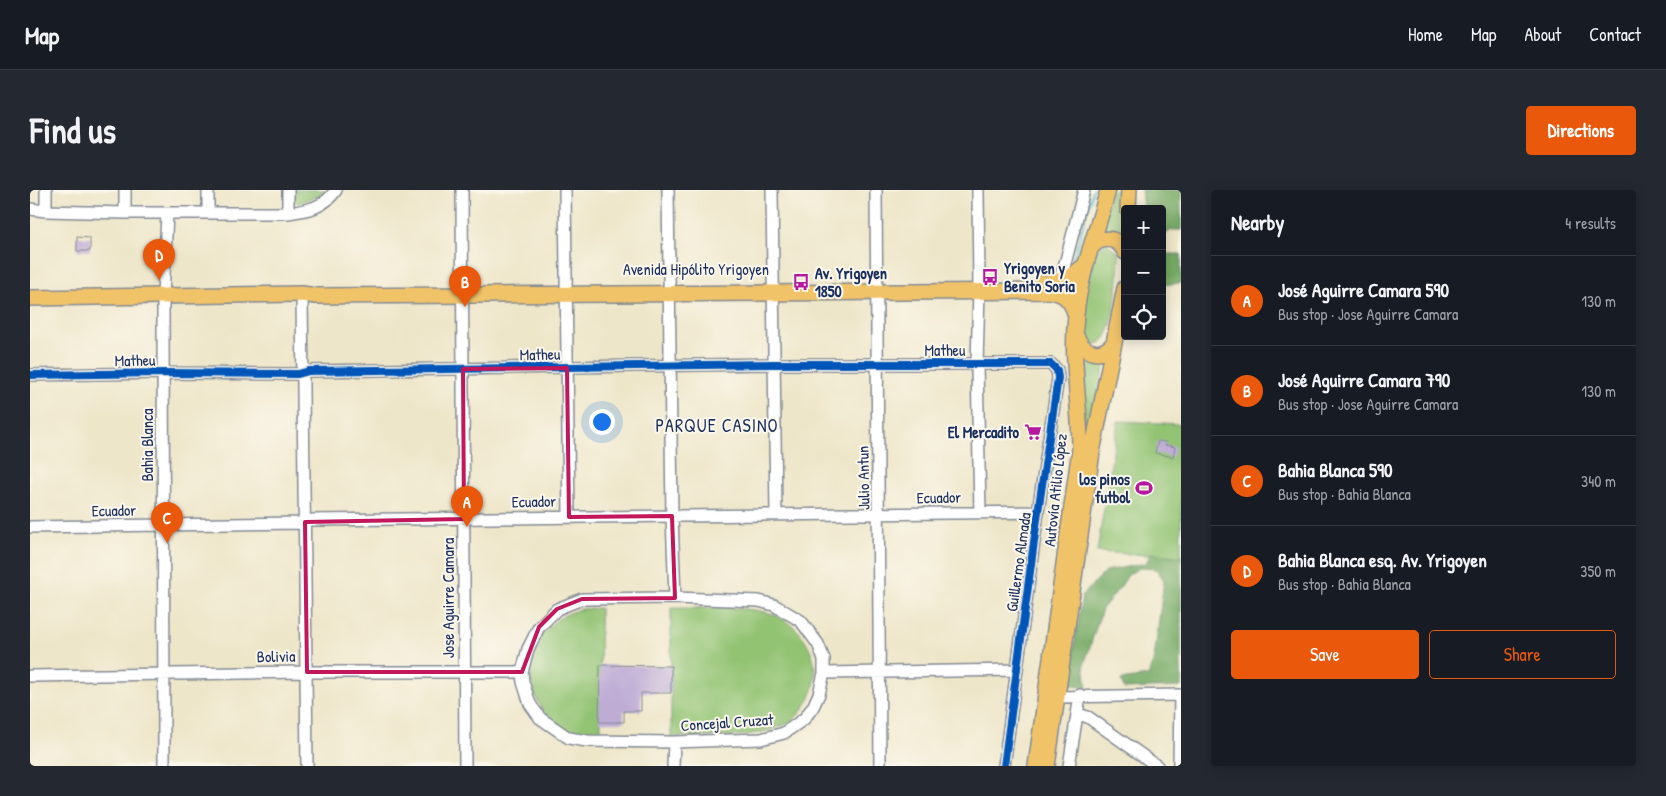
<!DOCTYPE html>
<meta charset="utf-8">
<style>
:root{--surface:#171b24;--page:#242831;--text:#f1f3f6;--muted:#9ea1a6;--line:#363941;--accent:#ea580c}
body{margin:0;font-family:"Patrick Hand",sans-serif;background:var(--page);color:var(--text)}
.controls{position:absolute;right:15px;top:15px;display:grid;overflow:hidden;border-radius:5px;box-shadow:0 2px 12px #0003}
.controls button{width:45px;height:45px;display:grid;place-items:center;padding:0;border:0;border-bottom:1px solid var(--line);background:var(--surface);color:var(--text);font:25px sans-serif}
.you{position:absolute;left:571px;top:231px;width:18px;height:18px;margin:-12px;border:4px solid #fff;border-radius:50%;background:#1a73e8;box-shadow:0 0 0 8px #1a73e833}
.badge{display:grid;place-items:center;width:32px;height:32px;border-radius:50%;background:var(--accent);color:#fff;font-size:16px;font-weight:700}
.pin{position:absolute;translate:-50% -41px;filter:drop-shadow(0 1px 2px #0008)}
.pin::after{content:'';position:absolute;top:26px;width:18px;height:15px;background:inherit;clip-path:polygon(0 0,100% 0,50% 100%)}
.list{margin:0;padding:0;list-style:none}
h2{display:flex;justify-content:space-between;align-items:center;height:65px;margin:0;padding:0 20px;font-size:21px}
h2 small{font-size:16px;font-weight:400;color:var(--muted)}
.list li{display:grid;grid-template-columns:32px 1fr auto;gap:15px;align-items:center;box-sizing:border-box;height:90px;padding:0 20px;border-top:1px solid var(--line)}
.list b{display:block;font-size:19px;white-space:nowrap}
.list p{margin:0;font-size:16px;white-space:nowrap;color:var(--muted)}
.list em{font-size:16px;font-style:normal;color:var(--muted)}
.actions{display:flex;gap:10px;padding:15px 20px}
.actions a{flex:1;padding:11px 0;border:1px solid var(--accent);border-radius:5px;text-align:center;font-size:18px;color:var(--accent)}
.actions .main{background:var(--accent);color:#fff}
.icon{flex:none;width:28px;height:28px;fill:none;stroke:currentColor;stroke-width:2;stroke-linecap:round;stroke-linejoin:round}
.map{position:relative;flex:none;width:1151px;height:576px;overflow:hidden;border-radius:5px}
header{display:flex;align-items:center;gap:30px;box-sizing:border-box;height:70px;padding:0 25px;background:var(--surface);border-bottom:1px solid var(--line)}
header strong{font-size:24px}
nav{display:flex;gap:28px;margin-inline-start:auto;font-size:18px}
.intro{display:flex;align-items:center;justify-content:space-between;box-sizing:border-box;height:120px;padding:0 30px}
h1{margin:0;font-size:35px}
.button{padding:12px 22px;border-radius:5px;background:var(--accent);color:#fff;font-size:18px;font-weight:700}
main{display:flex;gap:30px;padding:0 30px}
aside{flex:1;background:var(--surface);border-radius:5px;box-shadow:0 2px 12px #0003}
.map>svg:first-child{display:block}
.green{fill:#92c372;stroke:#567968}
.forest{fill:#75a964;stroke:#486c61}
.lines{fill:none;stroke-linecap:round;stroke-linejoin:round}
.stream{stroke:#53bccf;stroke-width:2.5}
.building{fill:#beacd5}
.minor-casing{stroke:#848a94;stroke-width:14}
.major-casing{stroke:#848a94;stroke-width:18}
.minor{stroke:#fff;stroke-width:11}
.major{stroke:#f1c369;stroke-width:15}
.cycleway-casing{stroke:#fbf7ec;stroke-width:11}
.cycleway{stroke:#0057b8;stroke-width:8}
.marked{fill:none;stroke:#c2185b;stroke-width:4;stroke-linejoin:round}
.labels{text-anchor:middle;stroke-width:4;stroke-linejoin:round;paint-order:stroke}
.poi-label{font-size:16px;font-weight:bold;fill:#1b2f5e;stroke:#fbf7ec;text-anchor:start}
.street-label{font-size:16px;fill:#1b2f5e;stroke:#fbf7ec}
.neighbourhood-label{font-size:18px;letter-spacing:1px;fill:#1b2f5e;stroke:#fbf7ec}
</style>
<header>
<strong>Map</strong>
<nav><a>Home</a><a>Map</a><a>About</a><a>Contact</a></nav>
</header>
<div class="intro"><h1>Find us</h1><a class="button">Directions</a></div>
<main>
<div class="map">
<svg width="1151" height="576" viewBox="0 0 1151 576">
<rect width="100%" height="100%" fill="#fbf7ec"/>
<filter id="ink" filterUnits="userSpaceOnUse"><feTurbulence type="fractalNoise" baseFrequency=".02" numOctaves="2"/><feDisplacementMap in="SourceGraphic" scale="10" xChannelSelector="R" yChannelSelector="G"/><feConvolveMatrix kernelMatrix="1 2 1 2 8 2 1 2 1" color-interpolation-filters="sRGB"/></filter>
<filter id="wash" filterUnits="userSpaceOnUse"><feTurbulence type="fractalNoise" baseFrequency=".0096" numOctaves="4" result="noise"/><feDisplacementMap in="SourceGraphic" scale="20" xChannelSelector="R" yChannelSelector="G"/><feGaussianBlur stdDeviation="1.12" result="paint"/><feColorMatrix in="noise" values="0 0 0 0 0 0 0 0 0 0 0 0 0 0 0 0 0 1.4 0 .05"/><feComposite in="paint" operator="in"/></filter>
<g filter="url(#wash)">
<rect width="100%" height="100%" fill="#eee6c9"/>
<path class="green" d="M263 0H296L291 5 268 13 263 9Z
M1082 0H1093V50L1085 42H1075L1069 44Z
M1076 53 1089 63C1089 79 1086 154 1066 154 1062 154 1058 153 1056 149 1050 140 1058 72 1065 63 1067 59 1073 56 1076 53Z
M1050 162 1060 168 1075 173 1055 269Z
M1088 231 1151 234V367L1067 362Z
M570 418 571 546C557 545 542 544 530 536 484 505 494 437 547 420 554 418 563 419 570 418Z
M641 418C670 419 711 415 739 423 776 434 797 477 778 511 772 521 765 531 754 535 720 550 678 546 641 547Z"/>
<path class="forest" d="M1111 0H1151V40H1142L1132 46V19H1113Z
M1132 64H1151V93L1132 95Z
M1121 363 1151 367V497L1094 499 1091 490 1118 486 1124 469 1134 390 1126 379 1109 378 1098 385 1091 396 1072 419 1054 475 1057 497 1038 494 1052 406 1076 381 1116 373Z"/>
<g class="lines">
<path class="stream" d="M1042 73 1063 0"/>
</g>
<g id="blocks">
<path class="building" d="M47 47 60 48V61H47Z
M1128 251 1136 252 1135 255 1145 257 1143 267 1125 263Z
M570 475 641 476V503H611V521H594V532H569Z"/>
</g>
</g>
<g filter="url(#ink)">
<use href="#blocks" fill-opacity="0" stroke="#848a94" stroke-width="1"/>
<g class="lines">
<g class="minor-casing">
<path id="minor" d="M95 0V23
M178 0V23
M258 0V23
M432 0 435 576
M535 0 539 327
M638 0 642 326 645 408
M742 0 746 325
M846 0 850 576
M948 0 949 100 947 174 950 323
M0 19 16 21 95 23H258C278 20 294 18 306 0
M16 21V0
M1029 92 1036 70 1054 0
M272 104 277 576
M0 185 134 183 268 184 279 181 743 174H1021L1027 180 1028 188 1008 322 974 576
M0 337 269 333 281 330 1008 322
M645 408 729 411 744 415 771 431 788 454 794 469V483L789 504 783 517 774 529 754 543 731 549 644 552 557 551 539 548 510 528 500 514 493 492 492 482 498 459 509 437 527 419 552 409Z
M794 483 987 480
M0 486 277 482H492
M1027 507 1151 505
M1047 524 1058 527 1127 576
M134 576 133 106 137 24
M643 576 644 552
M1039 576 1050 505
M1149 576 1150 505"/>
</g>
<g class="major-casing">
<path id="major" d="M1098 19 1099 0
M1060 59C1070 45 1088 46 1095 62
M1011 93C1030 93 1041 88 1055 75
M0 108 272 104 286 106 1020 101C1036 103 1042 112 1046 126
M1045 143C1052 162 1069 171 1084 153
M1006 576 1050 259C1050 214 1041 170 1046 125 1050 82 1067 42 1078 0
M1017 576 1062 262 1095 98"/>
</g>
<use href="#minor" class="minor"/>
<use href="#major" class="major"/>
<g class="cycleway-casing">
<path id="cycleway" d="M0 185 134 183 268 184 279 181 743 174H1021L1027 180 1028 188 1008 322 974 576"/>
</g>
<use href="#cycleway" class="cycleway"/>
</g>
</g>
<path class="marked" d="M537 178 539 327 642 326 645 408 552 409 527 419 509 437 492 482H277L275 332 434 329 433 179Z"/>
<defs>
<g id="bus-bare" transform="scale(1.35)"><path d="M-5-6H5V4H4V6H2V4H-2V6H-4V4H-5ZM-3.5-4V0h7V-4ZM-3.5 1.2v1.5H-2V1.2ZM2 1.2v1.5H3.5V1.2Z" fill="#b5179e" stroke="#fbf7ec" stroke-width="2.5" paint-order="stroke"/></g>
<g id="supermarket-bare" transform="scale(1.35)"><path d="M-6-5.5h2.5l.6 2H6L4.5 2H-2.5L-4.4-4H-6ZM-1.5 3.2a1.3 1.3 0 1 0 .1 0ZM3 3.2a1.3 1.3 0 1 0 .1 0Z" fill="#b5179e" stroke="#fbf7ec" stroke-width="2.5" paint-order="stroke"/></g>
<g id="stadium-bare" transform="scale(1.35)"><path d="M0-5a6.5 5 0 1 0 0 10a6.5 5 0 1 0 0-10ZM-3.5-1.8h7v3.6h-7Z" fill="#b5179e" stroke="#fbf7ec" stroke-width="2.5" paint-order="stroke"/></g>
</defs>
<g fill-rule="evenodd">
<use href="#bus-bare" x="960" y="87"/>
<use href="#bus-bare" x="771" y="92"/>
<use href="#supermarket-bare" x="1003" y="242"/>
<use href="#stadium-bare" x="1114" y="298"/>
</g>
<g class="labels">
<g class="poi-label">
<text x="974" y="84">Yrigoyen y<tspan x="974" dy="18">Benito Soria</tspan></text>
<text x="785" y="89">Av. Yrigoyen<tspan x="785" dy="18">1850</tspan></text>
<text x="989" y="248" text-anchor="end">El Mercadito</text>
<text x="1100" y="295" text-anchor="end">los pinos<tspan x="1100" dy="18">futbol</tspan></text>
</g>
<g class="street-label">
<text x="666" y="85">Avenida Hipólito Yrigoyen</text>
<text x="915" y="166">Matheu</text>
<text transform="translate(510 164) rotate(-1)" y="6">Matheu</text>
<text transform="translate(105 170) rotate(-1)" y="6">Matheu</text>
<text transform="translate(117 255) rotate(-90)" y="6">Bahia Blanca</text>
<text transform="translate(833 288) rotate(-91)" y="6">Julio Antun</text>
<text transform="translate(1025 300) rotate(-84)" y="6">Autovía Atilio López</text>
<text transform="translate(909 307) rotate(-1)" y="6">Ecuador</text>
<text transform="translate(504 311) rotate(-1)" y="6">Ecuador</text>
<text transform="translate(84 320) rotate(-1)" y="6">Ecuador</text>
<text transform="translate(988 372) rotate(-82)" y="6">Guillermo Almada</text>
<text transform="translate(418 408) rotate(-90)" y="6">Jose Aguirre Camara</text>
<text transform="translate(246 466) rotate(-1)" y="6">Bolivia</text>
<text transform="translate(697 532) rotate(-4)" y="6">Concejal Cruzat</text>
</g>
<g class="neighbourhood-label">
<text x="687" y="242">PARQUE CASINO</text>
</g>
</g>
</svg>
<div class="controls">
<button>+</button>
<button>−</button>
<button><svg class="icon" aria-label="locate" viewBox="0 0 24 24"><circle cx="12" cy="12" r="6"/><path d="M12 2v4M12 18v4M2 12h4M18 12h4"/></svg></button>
</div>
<div class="you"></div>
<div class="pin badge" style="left:437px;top:337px">A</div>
<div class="pin badge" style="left:435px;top:117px">B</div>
<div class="pin badge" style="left:137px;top:353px">C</div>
<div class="pin badge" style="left:129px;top:90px">D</div>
</div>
<aside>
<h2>Nearby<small>4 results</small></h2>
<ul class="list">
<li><span class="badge">A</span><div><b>José Aguirre Camara 590</b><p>Bus stop · Jose Aguirre Camara</p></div><em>130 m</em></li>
<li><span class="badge">B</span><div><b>José Aguirre Camara 790</b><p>Bus stop · Jose Aguirre Camara</p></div><em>130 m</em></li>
<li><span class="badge">C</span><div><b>Bahia Blanca 590</b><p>Bus stop · Bahia Blanca</p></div><em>340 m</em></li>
<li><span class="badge">D</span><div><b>Bahia Blanca esq. Av. Yrigoyen</b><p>Bus stop · Bahia Blanca</p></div><em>350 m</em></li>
</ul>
<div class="actions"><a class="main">Save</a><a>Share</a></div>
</aside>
</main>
